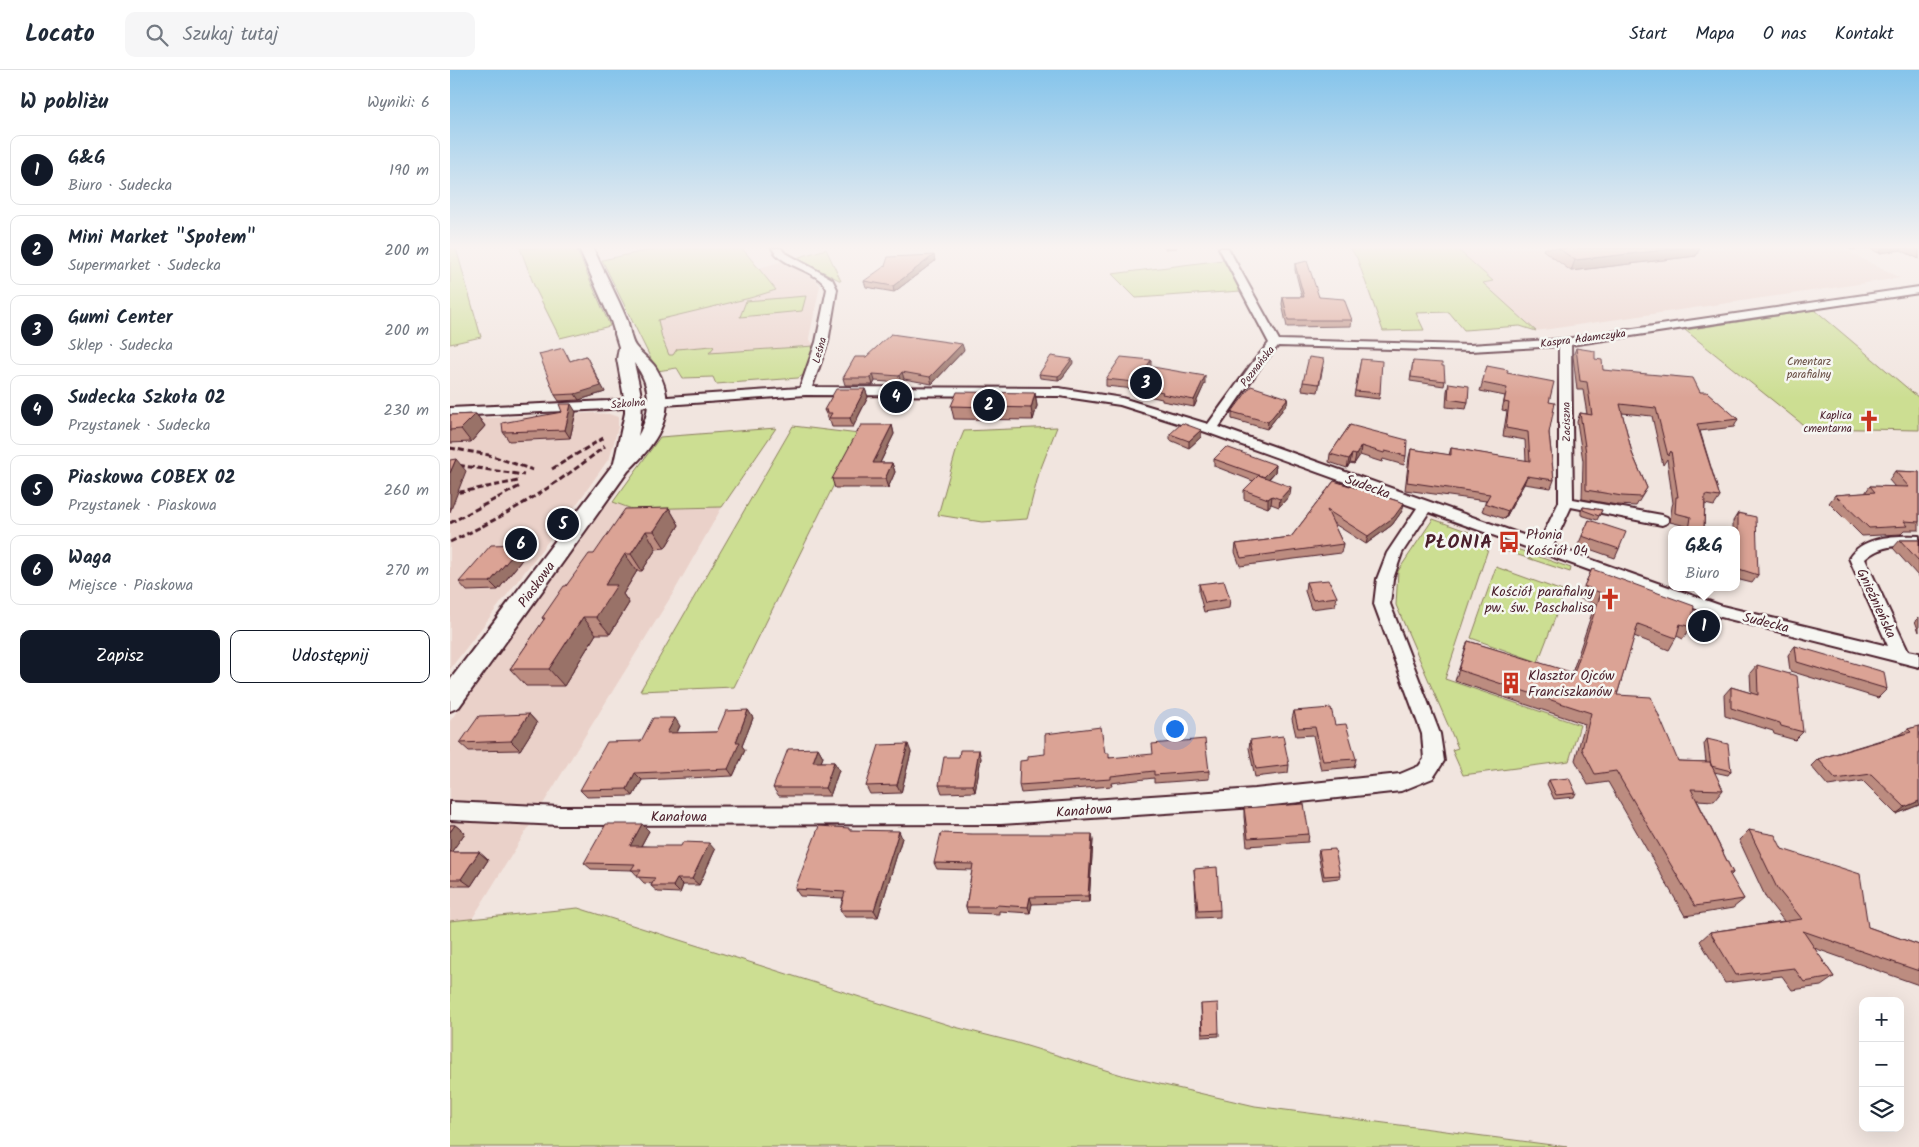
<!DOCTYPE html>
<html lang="pl">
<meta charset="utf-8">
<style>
:root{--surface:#fff;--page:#f6f6f7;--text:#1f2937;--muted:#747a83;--line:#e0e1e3;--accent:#111827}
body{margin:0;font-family:Kalam,sans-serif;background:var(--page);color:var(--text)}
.controls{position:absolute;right:15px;bottom:15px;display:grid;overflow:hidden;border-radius:10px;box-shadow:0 5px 20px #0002}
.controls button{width:45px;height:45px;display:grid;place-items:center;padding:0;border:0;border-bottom:1px solid var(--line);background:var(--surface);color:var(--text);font:25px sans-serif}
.you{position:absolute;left:724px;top:658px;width:18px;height:18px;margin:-12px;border:4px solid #fff;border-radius:50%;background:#1a73e8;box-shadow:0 0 0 8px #1a73e833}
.badge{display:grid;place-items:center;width:32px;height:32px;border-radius:50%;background:var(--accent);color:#fff;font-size:16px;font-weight:700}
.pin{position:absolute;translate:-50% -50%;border:2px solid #fff;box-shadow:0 1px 5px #0006}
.popup{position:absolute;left:1218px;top:456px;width:72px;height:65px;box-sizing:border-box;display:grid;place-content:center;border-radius:10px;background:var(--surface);filter:drop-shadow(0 1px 4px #0005);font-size:16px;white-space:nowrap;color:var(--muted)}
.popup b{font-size:19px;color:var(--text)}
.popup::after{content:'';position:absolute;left:50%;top:100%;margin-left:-10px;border:10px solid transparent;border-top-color:var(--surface)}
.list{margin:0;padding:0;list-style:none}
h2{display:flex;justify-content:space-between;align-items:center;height:65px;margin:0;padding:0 20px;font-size:21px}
h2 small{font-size:16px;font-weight:400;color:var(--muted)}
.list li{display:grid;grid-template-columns:32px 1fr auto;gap:15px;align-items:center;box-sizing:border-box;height:70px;margin:0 10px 10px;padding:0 10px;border:1px solid var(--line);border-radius:10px}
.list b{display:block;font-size:19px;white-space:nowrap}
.list p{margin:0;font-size:16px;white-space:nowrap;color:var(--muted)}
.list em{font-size:16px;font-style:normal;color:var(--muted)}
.actions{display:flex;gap:10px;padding:15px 20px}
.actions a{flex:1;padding:11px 0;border:1px solid var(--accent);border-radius:10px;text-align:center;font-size:18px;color:var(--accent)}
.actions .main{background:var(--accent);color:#fff}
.icon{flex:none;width:28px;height:28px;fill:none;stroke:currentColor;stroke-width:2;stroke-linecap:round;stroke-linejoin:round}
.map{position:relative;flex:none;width:1469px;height:1077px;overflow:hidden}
header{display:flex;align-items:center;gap:30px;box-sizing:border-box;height:70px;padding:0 25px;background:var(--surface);border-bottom:1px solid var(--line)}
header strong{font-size:24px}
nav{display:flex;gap:28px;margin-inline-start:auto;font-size:18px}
.search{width:350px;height:45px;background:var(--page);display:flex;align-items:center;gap:12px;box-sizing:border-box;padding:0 18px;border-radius:10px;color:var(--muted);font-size:19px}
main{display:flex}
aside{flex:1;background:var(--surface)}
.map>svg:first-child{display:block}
.built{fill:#ead1c9}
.green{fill:#ccde92;stroke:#8b7e5e}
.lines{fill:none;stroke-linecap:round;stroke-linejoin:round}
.minor-casing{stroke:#4a1f2b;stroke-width:4}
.secondary-casing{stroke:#4a1f2b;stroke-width:4}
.minor{fill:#f6f6f2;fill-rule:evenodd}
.secondary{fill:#f6f6f2;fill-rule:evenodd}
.rail{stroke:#4a1f2b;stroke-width:3;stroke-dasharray:6 3;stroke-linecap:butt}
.wall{fill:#bc8c80;stroke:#4a1f2b}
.shaded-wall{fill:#997268;stroke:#4a1f2b}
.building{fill:#dba395;stroke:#4a1f2b}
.labels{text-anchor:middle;stroke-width:5;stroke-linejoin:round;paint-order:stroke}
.far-street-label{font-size:11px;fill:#4a1f2b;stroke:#f6f6f2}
.far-park-label{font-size:11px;fill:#6a4f45;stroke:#f6f6f2}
.far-poi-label{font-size:11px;fill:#4a1f2b;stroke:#f6f6f2;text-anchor:end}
.street-label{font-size:14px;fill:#4a1f2b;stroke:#f6f6f2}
.poi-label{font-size:14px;fill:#4a1f2b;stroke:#f6f6f2;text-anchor:start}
.district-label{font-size:19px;font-weight:bold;letter-spacing:1px;fill:#4a1f2b;stroke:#f6f6f2}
</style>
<header>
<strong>Locato</strong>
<div class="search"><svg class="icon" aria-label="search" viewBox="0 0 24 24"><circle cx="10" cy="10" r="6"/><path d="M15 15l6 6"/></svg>Szukaj tutaj</div>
<nav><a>Start</a><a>Mapa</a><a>O nas</a><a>Kontakt</a></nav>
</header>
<main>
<aside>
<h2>W pobliżu<small>Wyniki: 6</small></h2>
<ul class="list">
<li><span class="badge">1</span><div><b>G&amp;G</b><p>Biuro · Sudecka</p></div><em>190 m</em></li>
<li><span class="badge">2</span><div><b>Mini Market &quot;Społem&quot;</b><p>Supermarket · Sudecka</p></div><em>200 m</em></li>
<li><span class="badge">3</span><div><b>Gumi Center</b><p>Sklep · Sudecka</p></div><em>200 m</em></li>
<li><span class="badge">4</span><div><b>Sudecka Szkoła 02</b><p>Przystanek · Sudecka</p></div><em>230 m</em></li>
<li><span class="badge">5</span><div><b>Piaskowa COBEX 02</b><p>Przystanek · Piaskowa</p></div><em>260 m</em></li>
<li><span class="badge">6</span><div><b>Waga</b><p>Miejsce · Piaskowa</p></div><em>270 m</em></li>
</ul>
<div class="actions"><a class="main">Zapisz</a><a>Udostępnij</a></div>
</aside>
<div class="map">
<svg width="1469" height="1077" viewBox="0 0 1469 1077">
<rect width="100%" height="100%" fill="#f1e5df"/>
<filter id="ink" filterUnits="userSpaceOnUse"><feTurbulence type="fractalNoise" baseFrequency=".02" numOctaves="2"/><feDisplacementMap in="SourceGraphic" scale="10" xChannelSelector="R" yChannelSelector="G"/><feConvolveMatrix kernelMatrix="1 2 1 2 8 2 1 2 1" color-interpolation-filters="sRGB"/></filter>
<g filter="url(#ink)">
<path class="built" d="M292 178 309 198 337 190 366 210 370 216 359 268 364 276 219 285 212 268 208 250Z
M1006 178H1391L1450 208 1086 261 1032 212 1043 211Z
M144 343 159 344 168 347V357L160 387 129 431 0 599V350Z
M159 431 182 439 272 437 225 520 22 849 0 851V651Z"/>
<path class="green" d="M0 178H6L31 267 0 274Z
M70 178H126L160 256 110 268 85 218Z
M210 178H292L326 220 300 228 208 250 212 268 219 285H223L227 279 262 276 264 277 259 283 364 276 355 304 348 308 266 314 263 307 233 308 227 298 207 301 152 190Z
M900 178H1006L1043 211 1033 213 1086 261 1070 256 1014 260 999 242 966 243 974 260 933 261 907 188Z
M376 179 391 211 346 188Z
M773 190 791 221 686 228 662 204Z
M356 226 352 241 290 247 296 231Z
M1365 240 1469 328V360L1357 358 1235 260Z
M343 356 409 364 284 617 190 621Z
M607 357 589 403 577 449 532 452 488 445 507 378 514 361Z
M326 358 272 437 182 439 163 432 210 367Z
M983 449 1041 470 995 609 1130 655 1119 691 1013 705 1002 680 1008 678 946 535 948 501Z
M1058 476 1121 498 1120 502 1056 481Z
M1046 497 1115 522 1088 592 1021 568Z
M128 838 505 957 564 972 675 1006 805 1036 1117 1077H0V851Z"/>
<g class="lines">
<g class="minor-casing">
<path id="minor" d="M322 178H331L334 182 382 209 387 219 378 272 362 317 609 318 672 328 758 354 803 292 819 273 769 178H778L829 270 1020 275 1115 269 1469 217V223L1121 275 1123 429 1212 445 1217 447 1219 450 1217 453 1212 455 1121 437 1103 476 1272 536 1438 576 1399 488C1413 466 1446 465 1469 466V476C1449 475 1430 475 1415 489L1458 581 1469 583V597L1263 545 979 442 952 483 943 509 940 534 990 664 994 691 983 708 951 721 805 737 551 754 110 755 0 750V732L110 737 551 736 805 719 950 704 969 696 974 689 972 664 924 534 927 509 937 483 967 438 756 362 670 335 609 326 355 325 159 339 0 346V338L159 331 350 318 366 272 377 219C367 198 333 199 322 178ZM828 276 1020 281 1109 276V432L1090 471 769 357 811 296Z"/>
</g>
<g class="secondary-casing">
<path id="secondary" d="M129 178H143C154 202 167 226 177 250 180 258 180 269 185 276 191 284 200 289 206 298 231 339 208 372 178 401L9 637 0 641V610L164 393 175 343V333L167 289 169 277 161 251ZM184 293C202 315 202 342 188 366 195 334 191 324 184 293Z"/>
</g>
<use href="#minor" class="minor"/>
<use href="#secondary" class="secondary"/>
<path class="rail" d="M0 378 39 385 83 400
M0 394 74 405
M102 399 155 367
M0 424 68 411
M0 453 70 416
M0 472C56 446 107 415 155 376"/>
</g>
<path class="wall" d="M1094 178H1250L1246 186 1121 201 1093 180Z
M1419 178H1469V189L1451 180 1429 183Z
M485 191 444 222 416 217 414 211Z
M845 194 869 227 902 250 901 256 837 257 832 234 833 227H852L845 200Z
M1126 278 1145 289 1153 300 1250 322 1288 349 1284 357 1250 361 1270 427 1264 436 1255 434 1254 458 1261 460H1236V456L1220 452 1222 436 1223 433 1217 389 1213 395 1202 346 1172 343 1182 383 1197 418 1186 436 1167 435 1132 429 1133 391 1127 352 1130 343 1137 344 1133 320H1127L1123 286Z
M514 280 482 314 454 309 451 313 425 311 423 315H395L393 308 416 287Z
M117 284 120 291 136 286 155 322 129 330 109 331 105 325Z
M911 289 930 323 929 329 904 326Z
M963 291 995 311 994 316 960 311Z
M623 293 612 308 608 310 590 308 589 304Z
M1037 296 1057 303 1099 332V363L1104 410 1101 418 1074 414 1055 449 1032 441 1036 431 955 420 959 387 961 379 999 385 1001 378 1076 391 1075 370 1053 366 1057 341 1052 340 1055 326 1030 321Z
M701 297 755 313 744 337 712 331V329L684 323V319L656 316V309Z
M873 297 868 322 852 320 853 312Z
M999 313 1018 332 1016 339 996 337 997 321Z
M415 319 418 327 403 357H382L380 351H379L378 348 374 340Z
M585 323 587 336 583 350 504 349 501 336Z
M837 334 817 359 782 349V342Z
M126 342 120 368 59 371 53 362Z
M26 344 35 356 21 372 0 373V345Z
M442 355 444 364 430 393H442L445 402 438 418H385L382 409Z
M900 355 956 386 954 395 933 389 932 392 910 385 904 394 900 393 897 398 879 392 880 384Z
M751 360V367L739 378 720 370V364Z
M764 389 826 395 825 402 819 409 840 425 829 437 821 434 818 438 794 429V420L803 411 764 396Z
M1445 401 1469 402V460H1455L1451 464 1412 466 1379 433 1385 425 1415 423 1420 416 1445 417 1439 410Z
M884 411 954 433 952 441 942 455 916 474 883 453 893 474 891 483 790 496 785 482 786 474 841 467Z
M1133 437 1152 440 1147 450 1131 445V441Z
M219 438 229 455 215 478 206 479 192 501H187L173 524 179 533 160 564H146L114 616H76L60 599 94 550 92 548 116 516 144 484Z
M1288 443 1308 505 1302 513 1286 509V460H1283V451Z
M1139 450 1169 479 1165 488 1128 475Z
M1450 470H1469V506H1468L1443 478Z
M72 474 78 482 48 520 17 521 9 512Z
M1142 499 1241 557 1233 569 1227 566 1219 580 1184 566 1167 625 1228 691 1256 692 1254 674 1257 669 1281 701 1278 705 1264 702 1273 720 1264 731 1247 730 1283 803 1280 806 1294 829 1283 838 1235 846 1158 712 1138 715 1125 690 1135 654 1005 611 1018 571 1122 603 1145 534 1129 528Z
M856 512 887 527 885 536 861 539 855 521Z
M749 514 780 529 779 538 754 542 749 523Z
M1253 517H1269L1266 521Z
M1469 547V562L1465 551Z
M1345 576 1437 619 1428 628 1340 601 1338 585Z
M1307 595 1353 662 1345 670 1324 664 1323 661 1275 646 1274 625 1281 617 1301 623 1300 603Z
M298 640 303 648 292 676 295 680 283 706 192 710 183 726 137 727 130 720 191 671 230 656 227 663 267 662Z
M844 641 885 655 906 689 904 697 871 700 863 665 846 666 842 649Z
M79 644 87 653 70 680 19 681 10 673Z
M1469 656V735L1446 744 1413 711 1378 716 1361 696 1368 689 1451 664 1458 659Z
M800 670 839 695 838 703 805 707 799 678Z
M368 678 373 687 371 692H384L389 700 380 726H329L323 718Z
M461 682 451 723 420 724 416 716Z
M655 683 660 688 759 701V709L704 713V708L661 713 662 716 571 723 569 715Z
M531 688 525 722 492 723 489 715Z
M1099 710 1126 723 1124 727 1104 729 1097 714Z
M794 738 859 764 858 772 797 776 794 747Z
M192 754 199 761 191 776 265 780 249 815H233L230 823 208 822 201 816 202 814 194 813 182 800 141 799 134 793Z
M0 755H5L15 763 1 782H29L38 790 21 816H0Z
M400 760 452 768 428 847H395L390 840 393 828 350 826 345 819Z
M1299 760 1332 779 1418 857 1469 875V915L1364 878 1384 907 1371 916 1342 920 1332 906 1275 913 1250 871 1260 862 1334 851 1316 828 1289 770Z
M643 770 639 832 582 834 580 843 549 841V844L518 843 516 837 522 800 487 799 484 793Z
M869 780 890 805 889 808 873 810 868 784Z
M744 799 770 840V847L747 848Z
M751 934 769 963V966L752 967Z"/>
<path class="shaded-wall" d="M715 178H727L715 179Z
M1233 178H1250L1246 186 1121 201 1125 190Z
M1401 178H1419L1400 180Z
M1432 178H1452L1451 180 1429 183Z
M484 185 485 191 444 222 443 216Z
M512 274 514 280 482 314 480 307Z
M136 286 155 322 129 330 125 324Z
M622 289 623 293 612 308 608 310V306Z
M701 290V297L697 296Z
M452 302 454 309 451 313 449 306Z
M423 304 425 311 423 315 421 308Z
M755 306V313L744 337V330Z
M415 319 418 327 403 357 400 348Z
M585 323 587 336 583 350 581 338Z
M838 328 837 334 817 359 818 352Z
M121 334 126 342 120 368 115 360Z
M26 344 35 356 21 372 11 359Z
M442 355 444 364 426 401 423 393Z
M751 360V367L739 378V371Z
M911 376 910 385 904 394 906 385Z
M902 384 900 393 897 398 899 389Z
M6 389 16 401 0 442V403Z
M442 393 445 402 438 418 435 409Z
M826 395 825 402 813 414 814 407Z
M1077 406 1074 414 1055 449 1058 441Z
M841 417 840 425 829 437 830 429Z
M822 426 821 434 818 438V429Z
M954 433 952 441 942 455 916 474 918 466Z
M219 438 229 455 215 478 204 461Z
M196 461 206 479 192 501 181 484Z
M72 474 78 482 48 520 40 512Z
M175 484 187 501 173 524 179 533 160 564 146 547 155 515Z
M133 547 146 564 114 616 99 599Z
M298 640 303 648 292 676 295 680 283 706 278 699 286 672Z
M79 644 87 653 70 680 61 671Z
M225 648 230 656 223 670 217 663Z
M458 674 461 682 451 723 447 715Z
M368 678 373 687 368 700 363 692Z
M529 680 531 688 525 722 523 715Z
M384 692 389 700 380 726 375 718Z
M185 703 192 710 183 726 177 719Z
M1469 731V735L1446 744 1455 737Z
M192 754 199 761 187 783 180 776Z
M5 755 15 763 0 784V762Z
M449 761 452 768 428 847 424 840Z
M642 764 643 770 639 832 638 826Z
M259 773 265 780 249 815 242 809Z
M29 782 38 790 21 816 11 809Z
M227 809 233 815 230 823 223 816Z
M580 827 582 834 580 843 578 837Z"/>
<path class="building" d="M1108 178H1233L1125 190Z
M484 185 443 216 414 211 435 196 438 187Z
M857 191 869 227 894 229 902 250H838L833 227H854L845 194Z
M441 264 512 274 480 307 452 302 449 306 423 304 421 308H393L405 287H416Z
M113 278 120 291 136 286 151 316 125 324 105 325 89 284Z
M1126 278 1145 281V289L1152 290 1153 300 1243 308 1250 322H1257L1288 349 1247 354 1270 427 1255 425 1254 458 1261 460H1239L1241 447 1225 443 1226 427H1228L1221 381 1218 386 1206 338 1170 334 1182 383 1197 418 1191 427 1172 426 1136 420V383L1130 343 1142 345 1137 312 1130 311Z
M601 286 622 289 611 304 608 306 589 304Z
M671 287 701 290 697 296 755 306 744 330 712 324 713 322 684 316V312L656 309Z
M859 287 874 289 869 314 853 312Z
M911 289 932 291 930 323 905 321Z
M963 291 992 293V296H994L995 311 961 307Z
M1037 296 1058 300 1057 303 1104 312 1099 332 1105 333 1099 363 1104 410 1077 406 1058 441 1035 433 1040 424 957 412 961 379 1001 385V378L1080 391 1078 362 1056 358 1059 333 1054 332 1057 318 1032 313Z
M999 313 1019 316 1018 332 998 329Z
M801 316 838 328 818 352 782 342Z
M386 319H415L400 348H379L382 343H376L377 340H374Z
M507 322 585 323 581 338 501 336Z
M109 334H121L115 360 53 362 52 353 112 342Z
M26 344 11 359 0 360V345Z
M732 353 751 360 739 371 720 364Z
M411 355H442L423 393H442L435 409H382Z
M900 355 957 370 956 386 935 381 934 383 911 376 906 385 902 384 899 389 880 384Z
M776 377 826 395 814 407 764 389Z
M6 389 0 403V390Z
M1445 401 1469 402V452L1454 451 1458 456 1419 458 1385 425 1425 422 1420 416 1459 417Z
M809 405 841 417 830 429 822 426 818 429 794 420Z
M884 411 954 433 944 447 918 466 877 440 893 474 791 488 786 474 841 467Z
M1133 437 1152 440 1149 446 1133 440Z
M219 438 204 461H196L181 484H175L155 515H167L146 547H133L99 599H60L95 548H92L114 516H116L139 484H144L175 439Z
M1288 443 1306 447 1308 505 1286 498V466L1288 467Z
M1139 450 1176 462 1169 479 1132 466Z
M1450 470H1469V491Z
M72 474 40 512H9L41 475Z
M1142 499 1244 536 1241 557 1230 554 1226 568 1188 554 1167 625 1201 627 1228 691 1260 692 1273 720 1241 719 1283 803H1279L1294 829 1245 836 1166 701 1145 704 1132 679 1141 643 1009 600 1018 571 1124 603 1151 523 1134 516Z
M879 510 887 527 863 530 856 512Z
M774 511 780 529 755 533 749 514Z
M1345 576 1434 602 1437 619 1347 592Z
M1307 595 1347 606 1353 662 1331 656 1330 653 1281 638V617L1308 625Z
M881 638 885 655 896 654 906 689 873 691 865 657 848 658 844 641Z
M298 640 286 672H290L278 699 185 703 177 719 130 720 157 672 191 671 203 648H225L217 663 267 662 276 641Z
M79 644 61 671 10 673 29 646Z
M1469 656V731L1455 737 1421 704 1386 709 1368 689 1461 662 1458 659Z
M651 657 655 683H659V688L703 684 702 674 755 669 759 701 704 705V701L661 706V709L569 715 570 691 578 690V686L595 684V664Z
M833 666 839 695 806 699 800 670Z
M1257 669 1278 674 1281 701 1261 696Z
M458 674 447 715 416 716 429 675Z
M368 678 363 692H384L375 718H323L338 679Z
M510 680H529L523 715H489L494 687H509Z
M1119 708 1126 723 1106 725 1099 710Z
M854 734 859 764 798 768 794 738Z
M156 754H192L180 776H231L233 772 259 773 242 809H227L223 816H201L205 808 187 807 191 800H181L185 794 134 793Z
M0 755H5L0 762Z
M369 756 399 758V760L449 761 424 840H390L395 822 345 819Z
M1299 760 1325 765 1332 779 1410 804 1418 857 1469 875V901L1353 861 1384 907 1354 912 1344 898 1286 905 1260 862 1352 849 1327 818Z
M491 763 522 764H642L638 826 580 827 578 837 547 835 546 837H516L523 794 484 793Z
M885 779 890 805 874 806 869 780Z
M0 782H29L11 809H0Z
M767 797 770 840 748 841 744 799Z
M768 933 769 963 753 964 751 934Z"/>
</g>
<linearGradient id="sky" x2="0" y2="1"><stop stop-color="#85c4eb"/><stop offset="0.54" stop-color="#f9f3f1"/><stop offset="1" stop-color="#f9f3f1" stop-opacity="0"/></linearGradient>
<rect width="1469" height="328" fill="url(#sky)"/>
<defs>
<g id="church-bare" transform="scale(1.725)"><path d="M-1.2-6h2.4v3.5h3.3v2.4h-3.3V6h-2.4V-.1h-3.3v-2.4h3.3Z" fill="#c8321e" stroke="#f6f6f2" stroke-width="2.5" paint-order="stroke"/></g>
<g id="bus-bare" transform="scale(1.725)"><path d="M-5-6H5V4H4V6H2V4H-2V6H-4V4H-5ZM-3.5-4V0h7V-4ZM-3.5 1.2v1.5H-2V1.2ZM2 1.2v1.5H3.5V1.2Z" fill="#c8321e" stroke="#f6f6f2" stroke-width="2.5" paint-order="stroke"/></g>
<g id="building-bare" transform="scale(1.725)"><path d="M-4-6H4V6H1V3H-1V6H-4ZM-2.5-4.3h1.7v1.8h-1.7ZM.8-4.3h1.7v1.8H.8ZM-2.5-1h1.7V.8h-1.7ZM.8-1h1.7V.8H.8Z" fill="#c8321e" stroke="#f6f6f2" stroke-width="2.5" paint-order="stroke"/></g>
</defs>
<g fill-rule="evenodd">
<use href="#church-bare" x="1419" y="351"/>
<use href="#bus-bare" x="1059" y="472"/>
<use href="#church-bare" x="1160" y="529"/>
<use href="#building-bare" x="1061" y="613"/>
</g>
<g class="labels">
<g class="far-street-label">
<text transform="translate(1133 268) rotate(-7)" y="4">Kaspra Adamczyka</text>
<text transform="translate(369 280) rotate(-74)" y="4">Leśna</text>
<text transform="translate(807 296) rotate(-52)" y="4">Poznańska</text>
<text transform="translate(178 333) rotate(-5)" y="4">Szkolna</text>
<text transform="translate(1116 352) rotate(-91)" y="4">Zaciszna</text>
</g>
<g class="far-park-label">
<text x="1359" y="295">Cmentarz<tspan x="1359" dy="13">parafialny</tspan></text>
</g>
<g class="far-poi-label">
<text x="1402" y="349">Kaplica<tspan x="1402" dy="13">cmentarna</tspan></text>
</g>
<g class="street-label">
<text transform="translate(918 416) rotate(20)" y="5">Sudecka</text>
<text transform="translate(86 514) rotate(-54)" y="5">Piaskowa</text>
<text transform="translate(1427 533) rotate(65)" y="5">Gnieźnieńska</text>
<text transform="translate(1316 552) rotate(14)" y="5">Sudecka</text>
<text transform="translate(634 740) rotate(-4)" y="5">Kanałowa</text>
<text x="229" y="751">Kanałowa</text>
</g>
<g class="poi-label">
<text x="1076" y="469">Płonia<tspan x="1076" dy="16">Kościół 04</tspan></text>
<text x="1144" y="526" text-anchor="end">Kościół parafialny<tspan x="1144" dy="16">pw. św. Paschalisa</tspan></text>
<text x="1078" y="610">Klasztor Ojców<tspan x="1078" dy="16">Franciszkanów</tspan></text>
</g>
<g class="district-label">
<text x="1009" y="478">PŁONIA</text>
</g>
</g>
</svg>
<div class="controls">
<button>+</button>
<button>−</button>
<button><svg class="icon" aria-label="layers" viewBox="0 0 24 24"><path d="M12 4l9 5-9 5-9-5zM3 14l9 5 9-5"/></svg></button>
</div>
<div class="you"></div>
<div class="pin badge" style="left:1254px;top:556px">1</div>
<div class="popup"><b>G&amp;G</b>Biuro</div>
<div class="pin badge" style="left:539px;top:335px">2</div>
<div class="pin badge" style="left:696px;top:313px">3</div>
<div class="pin badge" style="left:446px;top:327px">4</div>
<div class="pin badge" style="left:113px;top:454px">5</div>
<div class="pin badge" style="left:71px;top:474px">6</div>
</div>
</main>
